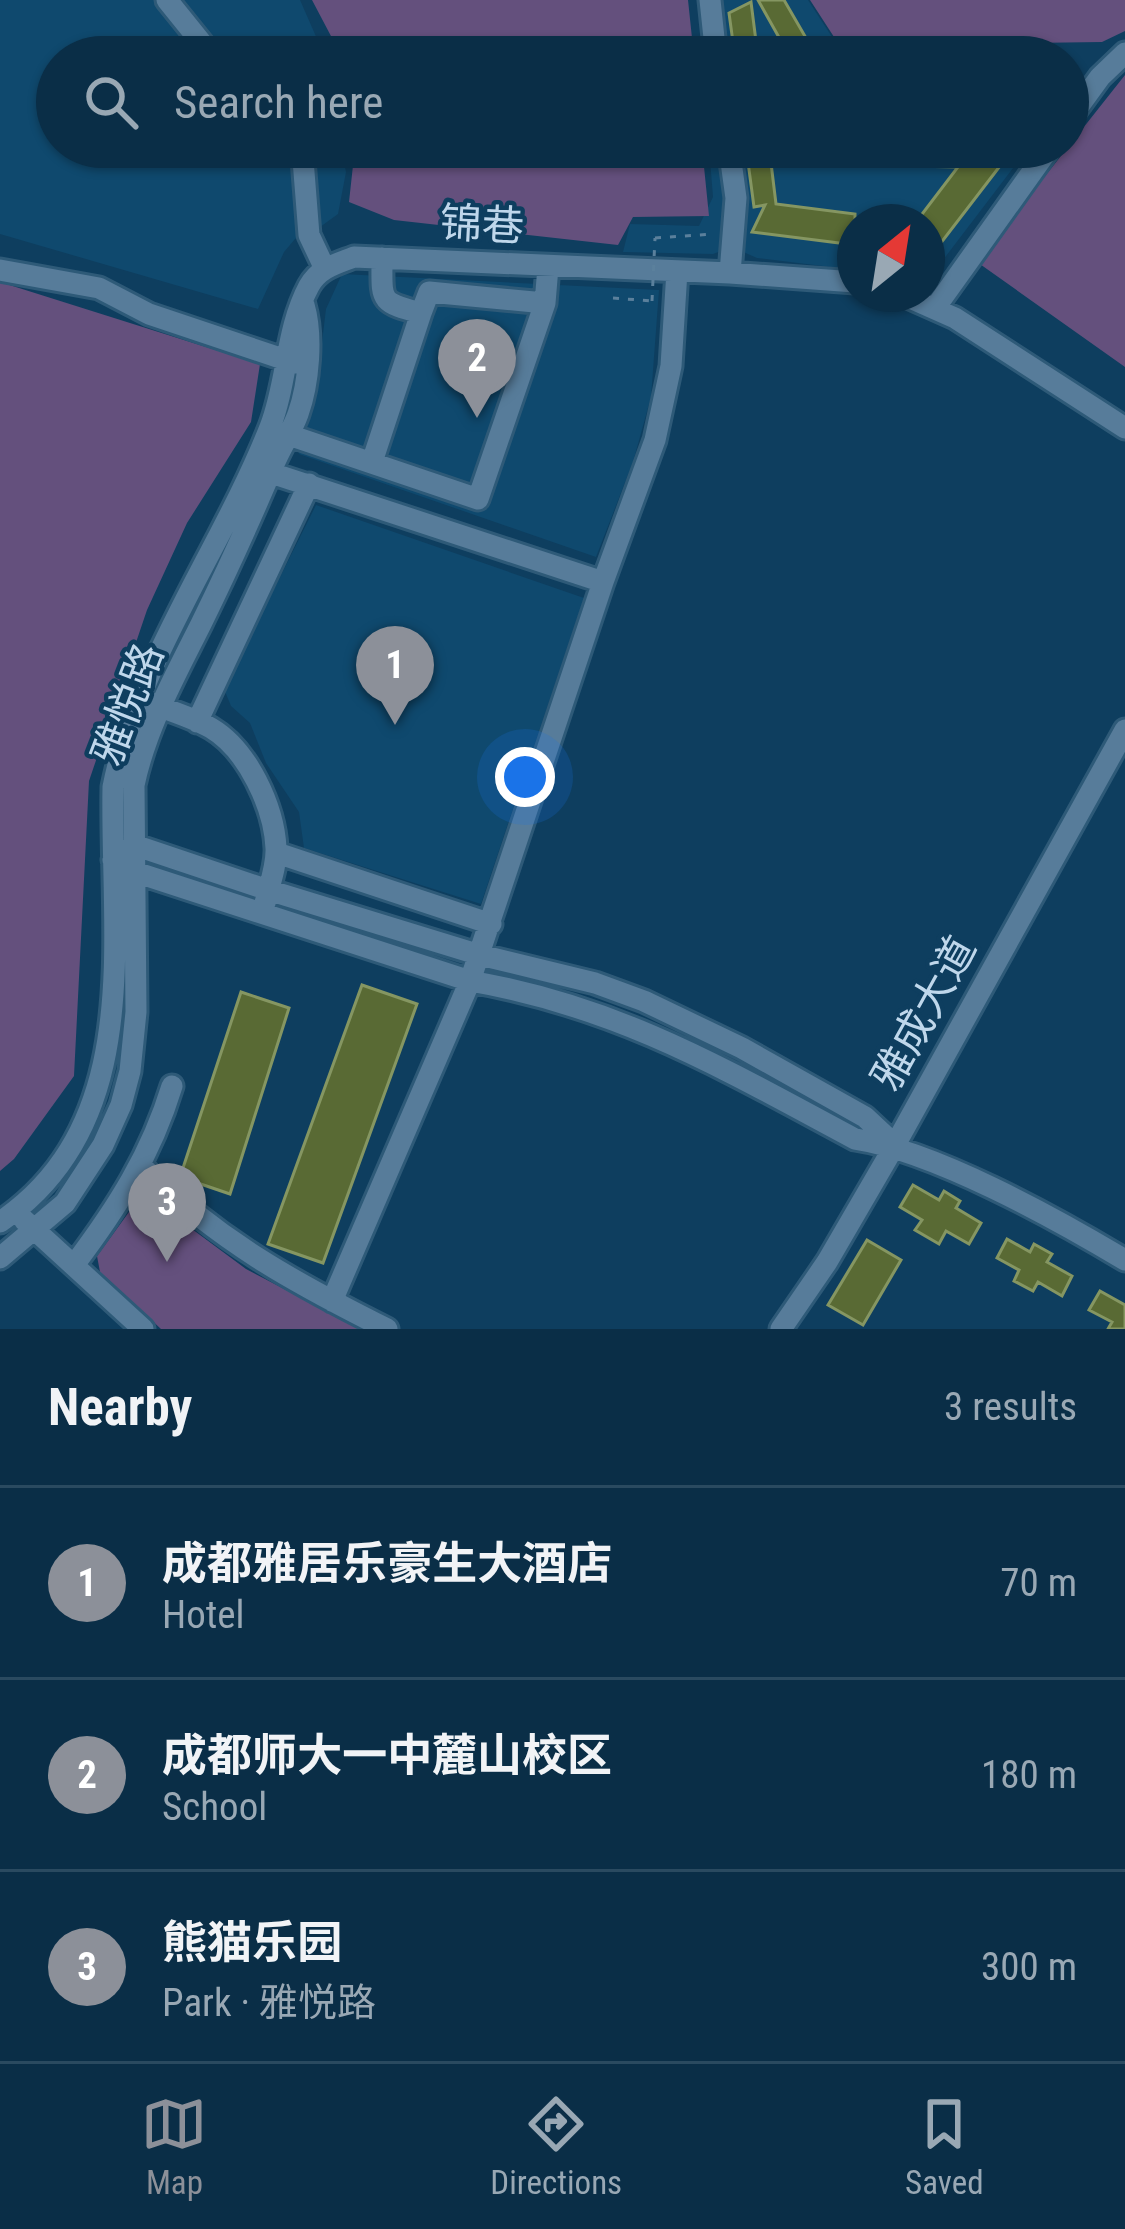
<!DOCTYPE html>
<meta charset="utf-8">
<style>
:root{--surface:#0a2e47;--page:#13364e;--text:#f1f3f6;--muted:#99a8b4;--line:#2a4a60;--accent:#8c9099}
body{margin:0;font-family:"Roboto Condensed","Noto Sans SC",sans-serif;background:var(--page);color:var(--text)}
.compass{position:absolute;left:837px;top:204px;width:108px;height:108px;border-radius:50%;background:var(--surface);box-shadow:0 3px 9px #0004;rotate:30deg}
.you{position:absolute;left:525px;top:777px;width:42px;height:42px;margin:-30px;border:9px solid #fff;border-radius:50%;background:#1a73e8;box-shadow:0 0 0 18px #1a73e833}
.badge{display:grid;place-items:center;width:78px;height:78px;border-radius:50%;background:var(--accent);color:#fff;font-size:39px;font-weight:700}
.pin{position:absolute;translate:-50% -99px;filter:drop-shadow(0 3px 6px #0008)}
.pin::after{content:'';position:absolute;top:63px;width:42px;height:36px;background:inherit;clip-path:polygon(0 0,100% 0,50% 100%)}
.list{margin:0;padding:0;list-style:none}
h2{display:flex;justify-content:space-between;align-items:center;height:156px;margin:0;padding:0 48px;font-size:51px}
h2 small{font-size:39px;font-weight:400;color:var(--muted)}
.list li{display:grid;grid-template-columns:78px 1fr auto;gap:36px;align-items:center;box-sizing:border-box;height:192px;padding:0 48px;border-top:3px solid var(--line)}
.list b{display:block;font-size:45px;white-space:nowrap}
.list p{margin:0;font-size:39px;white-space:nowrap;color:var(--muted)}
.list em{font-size:39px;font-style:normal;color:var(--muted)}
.icon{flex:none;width:66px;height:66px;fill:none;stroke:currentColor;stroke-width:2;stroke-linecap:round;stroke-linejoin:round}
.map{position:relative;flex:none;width:1125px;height:1329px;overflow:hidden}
.search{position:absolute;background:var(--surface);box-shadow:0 3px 9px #0004;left:36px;right:36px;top:36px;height:132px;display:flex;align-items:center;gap:30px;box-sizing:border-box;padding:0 42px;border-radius:66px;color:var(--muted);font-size:45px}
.sheet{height:732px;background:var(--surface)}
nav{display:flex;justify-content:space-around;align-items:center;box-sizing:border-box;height:168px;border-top:3px solid var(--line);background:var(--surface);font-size:33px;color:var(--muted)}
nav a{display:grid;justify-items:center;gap:6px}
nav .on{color:var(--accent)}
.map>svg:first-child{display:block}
.built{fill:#0f496e}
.green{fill:#64507d}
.building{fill:#596a34;stroke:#859662;stroke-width:3}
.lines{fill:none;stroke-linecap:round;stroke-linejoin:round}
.minor-casing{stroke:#2e5a78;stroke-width:27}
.path{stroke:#5b809c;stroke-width:3;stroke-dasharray:6 9;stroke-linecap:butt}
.minor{stroke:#577c9a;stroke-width:21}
.path-bridge{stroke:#5b809c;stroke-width:3;stroke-dasharray:6 9;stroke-linecap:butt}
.labels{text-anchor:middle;stroke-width:9;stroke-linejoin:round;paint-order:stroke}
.street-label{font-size:42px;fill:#bfd7eb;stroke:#0e3e5f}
</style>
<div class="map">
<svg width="1125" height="1329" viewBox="0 0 1125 1329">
<rect width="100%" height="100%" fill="#0e3e5f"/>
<path class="built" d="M0 0H300L325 57H57V147H341L346 172 338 214 309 235 295 239 284 252 258 309 0 234Z
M702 0H808L845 57H703Z
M709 147H1029L927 281V222H855V270L757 258 732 247 713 254 623 252 630 224 699 226 713 197Z
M342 274 659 290 651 397 633 462 596 557 299 454 316 392 326 309Z
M316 505 584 598 481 904 304 848 299 812 266 763 250 723 231 706 224 689Z"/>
<path class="green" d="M312 0H688L694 57H342Z
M810 0H1125V31L1102 42 1029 43 1017 57H847Z
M1125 75V367L977 262Z
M355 147H702L709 216 633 217 618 245 394 220 349 202Z
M0 282 260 364 251 422 187 523 147 610 89 781 74 1076 14 1159 0 1171Z
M146 1195 246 1269 361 1329H161L100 1272 97 1256 137 1201Z"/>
<path class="building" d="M758 0H784L817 57H790Z
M751 2 758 57H735L729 13Z
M746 147 976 148 1000 166 927 261V222H916L958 167 771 163 776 204 855 214V245L752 232 765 205 754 207Z
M362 985 417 1004 323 1263 268 1244Z
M241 992 289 1008 230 1194 180 1177Z
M913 1185 939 1200 944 1191 960 1201 956 1208 981 1223 969 1244 946 1231 939 1244 915 1230 922 1220 900 1207Z
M1007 1239 1030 1252 1034 1244 1052 1254 1047 1262 1072 1276 1062 1296 1038 1282 1033 1291 1014 1281 1019 1270 997 1258Z
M867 1240 901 1260 863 1325 828 1305Z
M1100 1291 1125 1305V1329H1108L1112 1322 1089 1310Z"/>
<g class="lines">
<g class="minor-casing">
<path id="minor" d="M167 0 213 57
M710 0 716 57
M1068 121 1100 77 1125 53
M302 147 309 235 325 269
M729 147 736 198 730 273
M0 270 99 288 149 314 295 363
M901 294 955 318 1125 428
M935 308 1050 147
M421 313 429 292 545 303
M286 434 478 499 545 303 548 267
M372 462 421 313C378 302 382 301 382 258
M259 469 603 582
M150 703C170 711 192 717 211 728 248 750 274 807 276 848 277 866 269 886 265 903
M197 722 309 484
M277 853 491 924
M895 1145 865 1117 742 1048 644 1001 595 983 480 955 268 890 134 845 113 860 135 872 470 981C620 1007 724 1069 855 1139 934 1151 1055 1218 1125 1260
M142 1167C221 1242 291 1281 387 1329
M24 1220 143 1329
M0 1222C146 1123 110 938 113 787 139 657 222 549 270 427 288 381 285 331 309 286 319 268 336 264 354 257L730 273 855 282
M0 1258 65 1203 103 1145 121 1105 130 1071 136 1012 134 785C146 728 175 676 201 624 227 571 251 518 274 464 281 447 292 431 298 414 309 383 313 336 304 305
M74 1265C117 1208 151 1155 172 1086
M332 1301 470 981 603 582 655 440 671 366 677 271
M781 1329 827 1262 895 1145 1125 730"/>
</g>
<path class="path" d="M655 238 714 234
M613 298 652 301"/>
<use href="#minor" class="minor"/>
<path class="path-bridge" d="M652 301 655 238"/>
</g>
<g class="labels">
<g class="street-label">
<text transform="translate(482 224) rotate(3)" y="15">锦巷</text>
<text transform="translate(127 704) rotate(-69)" y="15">雅悦路</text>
<text transform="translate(923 1013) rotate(-61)" y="15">雅成大道</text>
</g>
</g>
</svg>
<svg class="compass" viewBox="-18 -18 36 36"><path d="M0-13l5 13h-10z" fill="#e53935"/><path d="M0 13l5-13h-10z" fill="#99a8b4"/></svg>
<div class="you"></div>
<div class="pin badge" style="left:395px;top:725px">1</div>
<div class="pin badge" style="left:477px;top:418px">2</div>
<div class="pin badge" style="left:167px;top:1262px">3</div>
<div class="search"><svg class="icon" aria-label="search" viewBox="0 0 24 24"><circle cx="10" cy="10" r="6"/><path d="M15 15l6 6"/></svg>Search here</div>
</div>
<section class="sheet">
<h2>Nearby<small>3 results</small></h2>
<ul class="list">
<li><span class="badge">1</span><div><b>成都雅居乐豪生大酒店</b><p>Hotel</p></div><em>70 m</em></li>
<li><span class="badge">2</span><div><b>成都师大一中麓山校区</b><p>School</p></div><em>180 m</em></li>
<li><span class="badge">3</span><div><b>熊猫乐园</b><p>Park · 雅悦路</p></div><em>300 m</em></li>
</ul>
</section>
<nav>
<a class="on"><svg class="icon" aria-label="map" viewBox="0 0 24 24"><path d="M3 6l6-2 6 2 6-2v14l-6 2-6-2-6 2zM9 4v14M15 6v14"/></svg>Map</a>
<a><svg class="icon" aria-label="directions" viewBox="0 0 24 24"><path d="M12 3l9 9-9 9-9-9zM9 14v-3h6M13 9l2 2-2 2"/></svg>Directions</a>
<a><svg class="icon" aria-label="saved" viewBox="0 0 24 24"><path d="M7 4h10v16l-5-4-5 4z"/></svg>Saved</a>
</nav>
